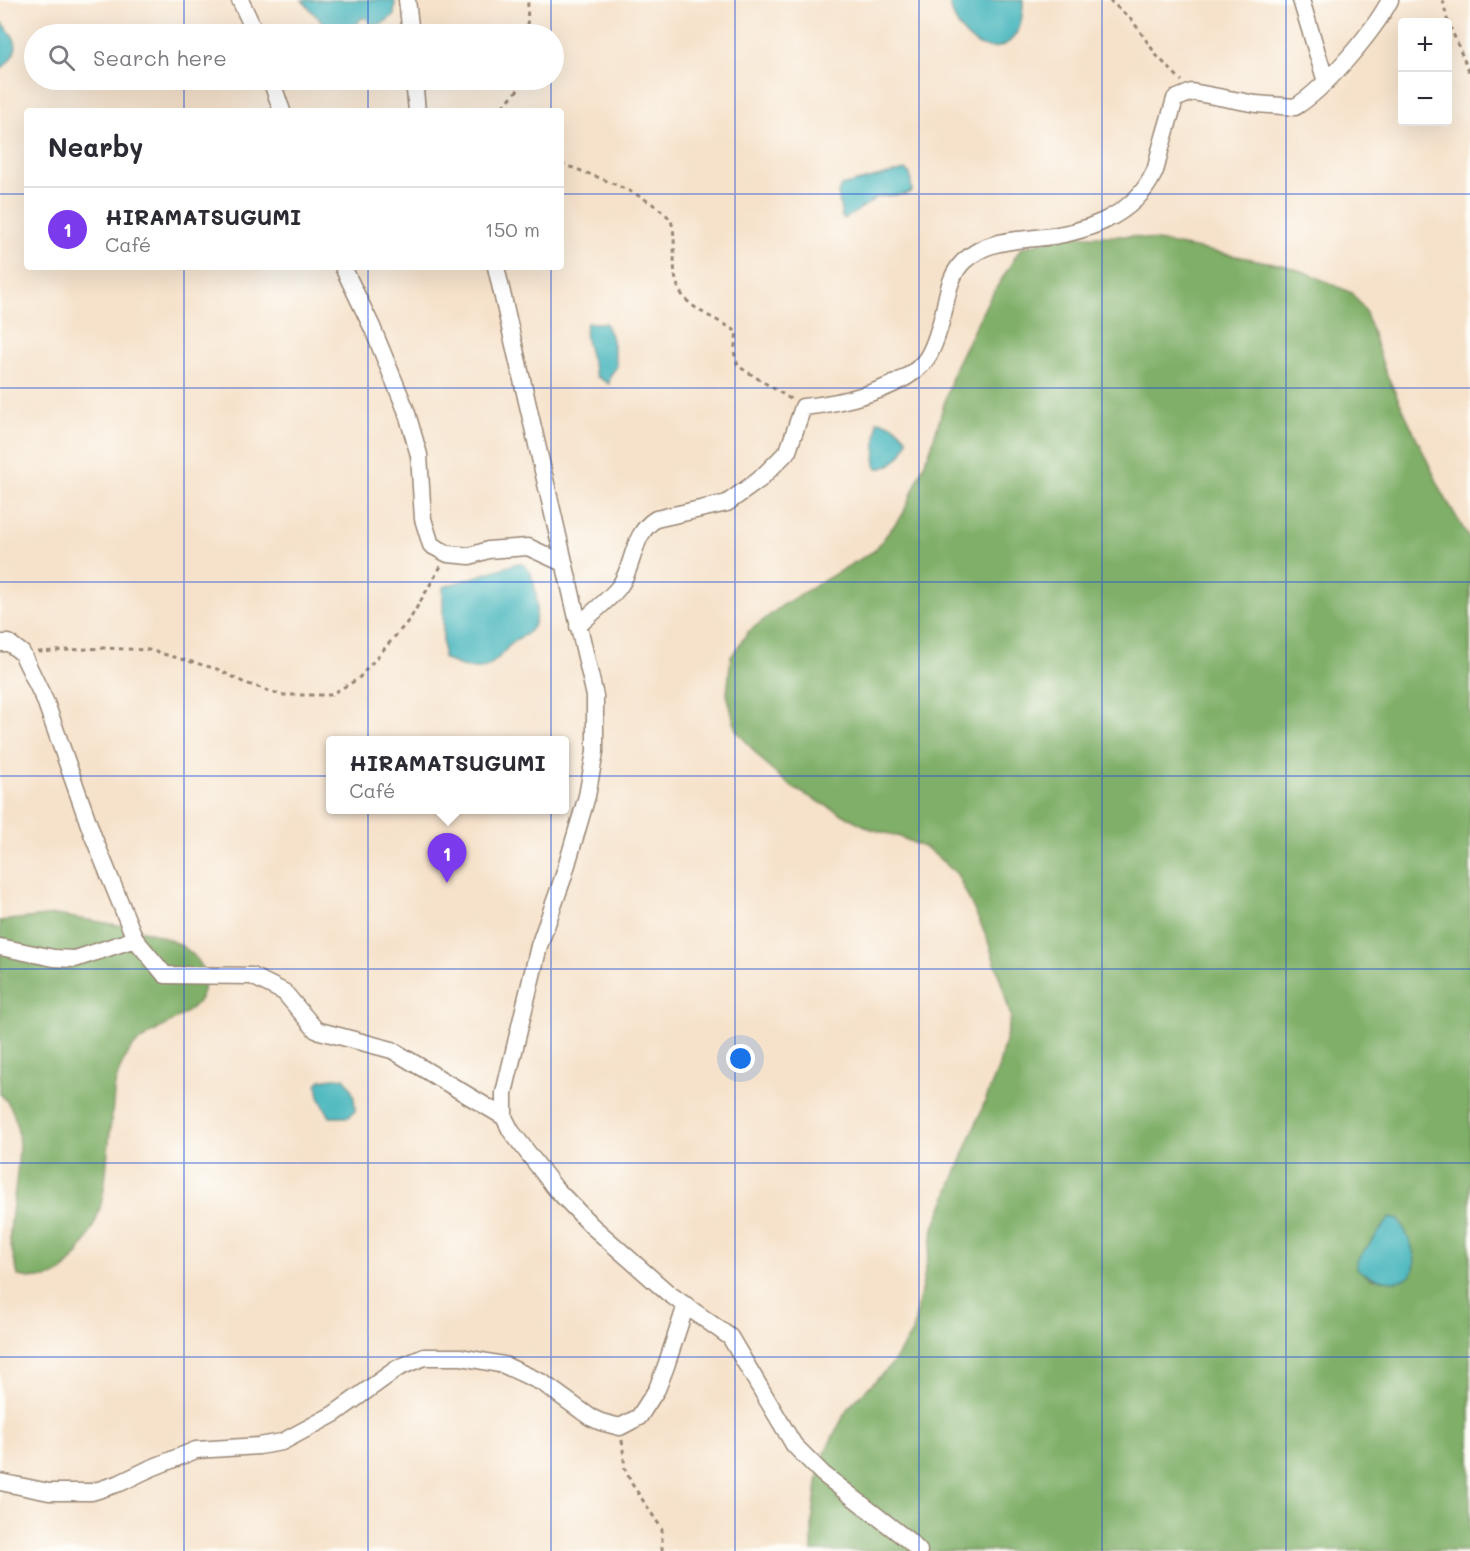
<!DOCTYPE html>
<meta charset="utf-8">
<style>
:root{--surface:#fff;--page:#f7f7f7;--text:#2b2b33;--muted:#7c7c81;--line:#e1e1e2;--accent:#7c3aed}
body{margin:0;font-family:Mali,sans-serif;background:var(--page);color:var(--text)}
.controls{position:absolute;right:18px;top:18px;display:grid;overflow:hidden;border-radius:6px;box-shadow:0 6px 24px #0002}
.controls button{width:54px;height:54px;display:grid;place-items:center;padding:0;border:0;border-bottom:2px solid var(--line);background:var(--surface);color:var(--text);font:30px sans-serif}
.you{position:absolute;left:741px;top:1059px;width:21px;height:21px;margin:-15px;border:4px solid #fff;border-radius:50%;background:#1a73e8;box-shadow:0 0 0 9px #1a73e833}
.badge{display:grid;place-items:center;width:39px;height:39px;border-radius:50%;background:var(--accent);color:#fff;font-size:20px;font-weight:700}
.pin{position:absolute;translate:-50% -50px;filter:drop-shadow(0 2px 3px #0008)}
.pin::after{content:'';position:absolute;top:32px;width:21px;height:18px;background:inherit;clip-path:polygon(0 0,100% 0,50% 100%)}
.popup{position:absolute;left:326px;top:736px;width:243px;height:78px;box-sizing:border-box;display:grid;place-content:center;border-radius:6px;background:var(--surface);filter:drop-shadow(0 2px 4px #0005);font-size:20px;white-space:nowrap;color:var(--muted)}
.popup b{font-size:22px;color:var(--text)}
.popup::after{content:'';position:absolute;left:50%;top:100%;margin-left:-12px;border:12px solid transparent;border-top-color:var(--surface)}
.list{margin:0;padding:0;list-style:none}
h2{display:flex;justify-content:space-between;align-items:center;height:78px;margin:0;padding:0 24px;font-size:26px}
h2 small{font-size:20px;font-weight:400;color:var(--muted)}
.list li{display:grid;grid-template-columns:39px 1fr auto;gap:18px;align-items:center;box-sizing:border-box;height:84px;padding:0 24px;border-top:2px solid var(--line)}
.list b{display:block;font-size:22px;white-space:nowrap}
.list p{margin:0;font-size:20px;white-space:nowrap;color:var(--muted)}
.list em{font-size:20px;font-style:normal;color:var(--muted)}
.icon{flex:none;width:33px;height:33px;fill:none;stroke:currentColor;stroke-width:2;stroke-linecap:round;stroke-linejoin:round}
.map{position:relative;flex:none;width:1470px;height:1551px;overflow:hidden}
.search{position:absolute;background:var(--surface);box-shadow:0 6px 24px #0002;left:24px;top:24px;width:540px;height:66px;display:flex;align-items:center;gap:15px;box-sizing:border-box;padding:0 21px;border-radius:33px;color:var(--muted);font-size:22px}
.panel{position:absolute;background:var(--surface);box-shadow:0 6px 24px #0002;left:24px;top:108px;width:540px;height:162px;border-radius:6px}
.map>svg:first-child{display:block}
.forest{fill:#7faf68;stroke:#5d6c43;stroke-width:1.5;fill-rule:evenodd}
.water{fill:#48b7be;stroke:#42706e;stroke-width:1.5}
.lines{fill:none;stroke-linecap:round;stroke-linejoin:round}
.minor-casing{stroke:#988674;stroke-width:19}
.path{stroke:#988674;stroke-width:3;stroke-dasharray:4.5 4.5;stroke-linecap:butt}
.minor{stroke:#fff;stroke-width:16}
.grid{fill:none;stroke:#1d4ed8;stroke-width:1.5;stroke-opacity:0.55}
</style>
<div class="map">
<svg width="1470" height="1551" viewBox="0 0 1470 1551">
<rect width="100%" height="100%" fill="#fdfcf7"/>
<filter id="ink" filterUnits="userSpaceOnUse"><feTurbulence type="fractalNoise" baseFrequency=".0167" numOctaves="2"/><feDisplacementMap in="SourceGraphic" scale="12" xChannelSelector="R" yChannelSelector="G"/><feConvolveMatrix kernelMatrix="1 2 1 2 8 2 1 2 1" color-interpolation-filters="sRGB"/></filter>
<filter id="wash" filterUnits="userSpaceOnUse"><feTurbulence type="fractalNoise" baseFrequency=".008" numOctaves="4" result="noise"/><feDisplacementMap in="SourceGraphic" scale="24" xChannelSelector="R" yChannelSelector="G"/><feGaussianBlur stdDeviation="1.35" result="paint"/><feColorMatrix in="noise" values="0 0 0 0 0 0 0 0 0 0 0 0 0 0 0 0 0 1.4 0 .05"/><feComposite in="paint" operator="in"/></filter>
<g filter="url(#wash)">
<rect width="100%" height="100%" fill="#f6e2cb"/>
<path class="forest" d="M1065 236H1131L1283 265 1307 273 1352 293 1365 310 1385 371 1443 494 1470 540V1551H812V1523L820 1461 848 1408 893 1363 913 1331 934 1228 998 1069 1011 1017 1002 985 986 935 957 874 928 849 900 837 871 829 838 812 793 788 768 767 736 730 727 694 731 657 748 632 784 604 874 551 903 514 931 448 955 367 988 301 1021 248ZM1390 1218 1399 1220 1405 1232 1384 1280 1371 1278 1363 1273Z
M56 915C92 922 204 929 204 979 204 990 202 999 193 1007 175 1023 147 1032 133 1047 126 1054 121 1066 118 1075 116 1081 114 1086 114 1093 113 1109 110 1125 109 1142 106 1166 106 1191 98 1214 93 1231 72 1269 54 1276 44 1280 29 1278 18 1276 16 1264 11 1251 10 1239 9 1199 36 1125 0 1094V921Z"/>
<path class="water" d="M302 0H395L394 15 382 24 372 25 366 18H362C357 22 355 30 349 32 333 39 311 10 302 0Z
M949 0H1023C1025 68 959 59 949 0Z
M0 21C19 41 23 49 0 70Z
M905 170 910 174 912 191 906 194 878 197 845 219 842 218 838 193 841 186Z
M587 323H605L611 336 617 366 610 376 609 384 596 376C593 361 581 335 587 323Z
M877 421C890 422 901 429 907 440 904 455 892 467 877 469L875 465Z
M518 563C537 565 541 614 532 628 528 635 521 636 514 641 506 648 500 658 491 664 477 674 456 665 443 658V587Z
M333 1078H344C353 1087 355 1099 355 1111L349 1117H330L319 1097 317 1084 321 1080Z
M1390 1218 1399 1220C1406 1232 1418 1254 1414 1269 1408 1290 1368 1279 1357 1268L1356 1261Z"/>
</g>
<g filter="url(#ink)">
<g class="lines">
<g class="minor-casing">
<path id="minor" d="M240 0 256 34
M407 0 411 34
M1301 0 1326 82
M271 80 282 111
M414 80 417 111
M343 267 372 327 406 410 419 455 423 519 431 545 448 554 470 556 488 550 528 547 563 563
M496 267 595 696V752L587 796 563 878 539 946 504 1093V1117L511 1131 555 1188 592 1226 668 1293 730 1337 794 1445 823 1474 909 1541 919 1551
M578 626C591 613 608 601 619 587 635 566 631 534 656 519L727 503 759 480 788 451 803 407C837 404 907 389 927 358 935 346 939 329 943 315 947 297 949 275 964 261 985 242 1008 241 1036 238 1081 234 1133 218 1154 173 1157 167 1158 158 1160 151 1165 134 1170 116 1175 99L1192 92 1256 104 1295 107C1325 89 1374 31 1390 0
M0 643H9L22 653 46 703 93 836 135 939 165 975 252 976 284 992 316 1030 392 1050 504 1117
M0 947 54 958 75 959 135 939
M0 1482 49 1492H92L120 1483 149 1469 196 1450 259 1446 282 1442 334 1414 398 1368 424 1357H461L504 1365 543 1383 590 1417 601 1422 620 1427 639 1417 657 1389 666 1366 686 1305"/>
</g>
<path class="path" d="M1109 0 1132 20 1157 56 1182 81
M1443 0 1447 19 1470 74
M527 34 528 0
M495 111 505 104 523 84V80
M561 164C584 171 666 201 672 224 678 247 668 275 683 296 695 312 720 320 737 332L734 352 738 366 792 400
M38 652 103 648 149 650 217 669 245 683 282 695H330L358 679 410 619 441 566
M622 1440 625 1469 632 1484 662 1529V1551"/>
<use href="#minor" class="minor"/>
</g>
</g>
<path class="grid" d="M184 0V34M368 0V34M551 0V34M735 0V1551M919 0V1551M1102 0V1551M1286 0V1551M184 80V111M368 80V111M551 80V111M0 194H27M561 194H1470M184 267V1551M368 267V1551M551 267V1551M0 388H1470M0 582H1470M0 776H1470M0 969H1470M0 1163H1470M0 1357H1470"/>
</svg>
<div class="controls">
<button>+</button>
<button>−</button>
</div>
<div class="you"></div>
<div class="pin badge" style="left:447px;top:883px">1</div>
<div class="popup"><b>HIRAMATSUGUMI</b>Café</div>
<div class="search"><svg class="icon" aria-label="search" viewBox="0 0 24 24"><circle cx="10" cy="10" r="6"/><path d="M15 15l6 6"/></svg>Search here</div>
<section class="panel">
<h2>Nearby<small></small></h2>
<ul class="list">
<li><span class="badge">1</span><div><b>HIRAMATSUGUMI</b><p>Café</p></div><em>150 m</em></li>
</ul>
</section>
</div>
